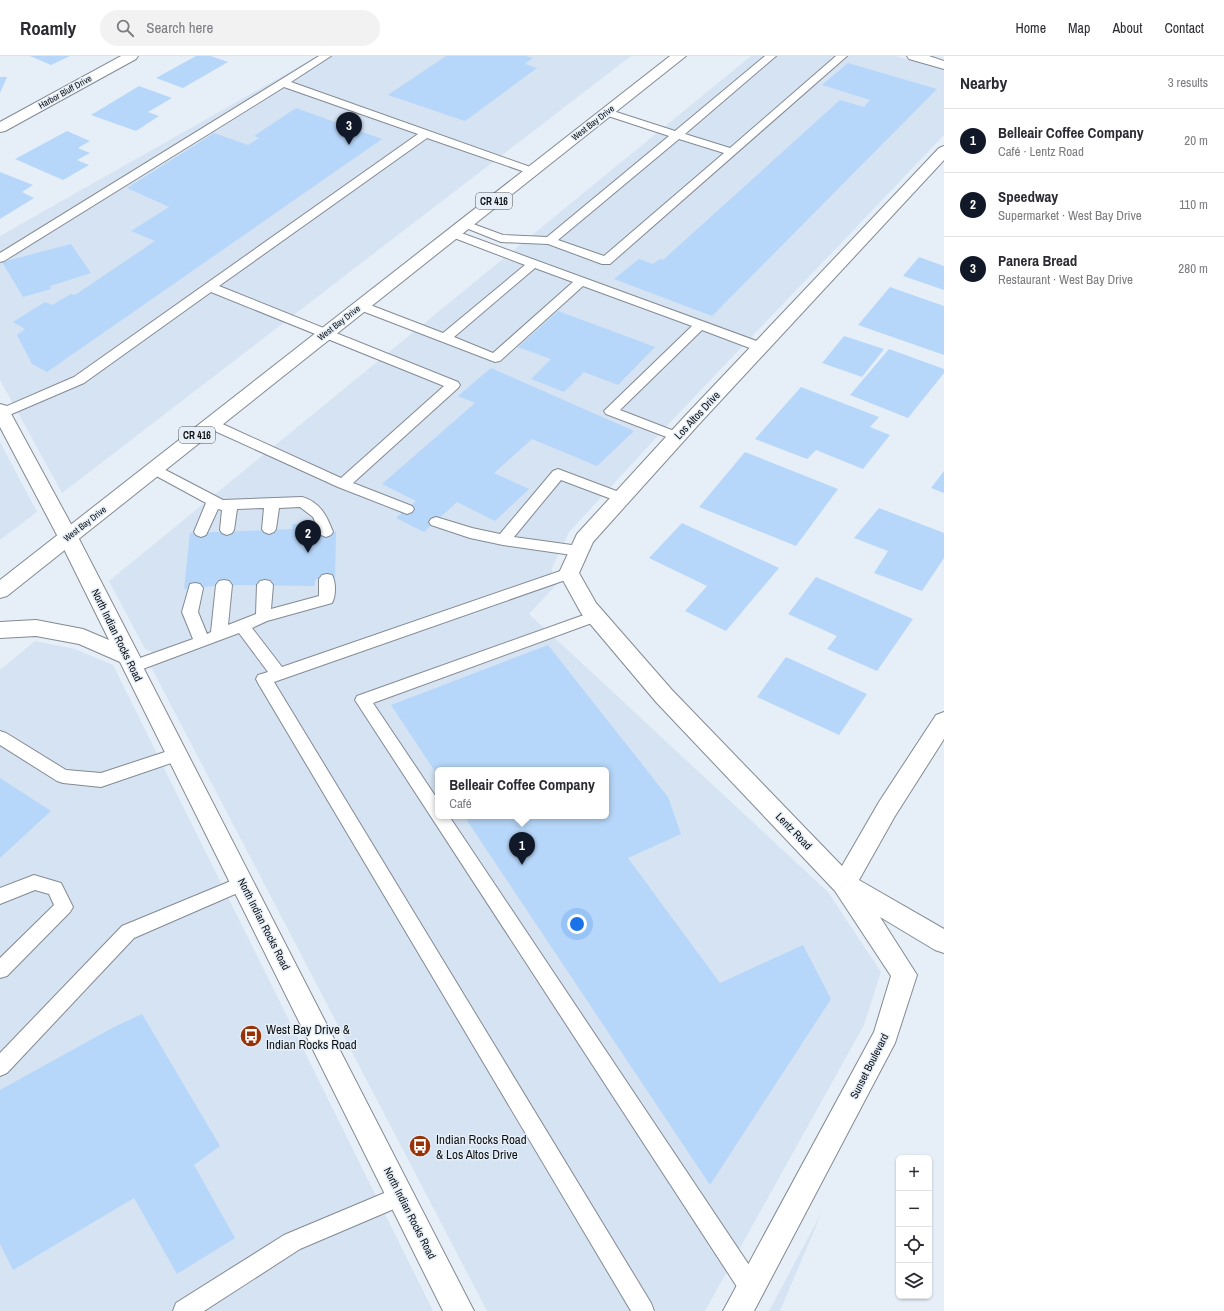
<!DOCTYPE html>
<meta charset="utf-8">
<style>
:root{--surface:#fff;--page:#f2f2f3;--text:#2b2b33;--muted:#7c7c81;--line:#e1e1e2;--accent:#111827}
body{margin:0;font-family:"Archivo Narrow",sans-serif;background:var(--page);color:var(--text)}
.controls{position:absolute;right:12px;bottom:12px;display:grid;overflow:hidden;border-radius:6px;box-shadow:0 1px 3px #0004}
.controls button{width:36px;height:36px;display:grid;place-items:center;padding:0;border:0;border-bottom:1px solid var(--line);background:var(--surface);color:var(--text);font:20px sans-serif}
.you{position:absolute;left:577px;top:868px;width:14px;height:14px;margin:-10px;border:3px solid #fff;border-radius:50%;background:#1a73e8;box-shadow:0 0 0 6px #1a73e833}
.badge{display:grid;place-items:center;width:26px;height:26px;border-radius:50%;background:var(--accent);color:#fff;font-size:13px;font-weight:700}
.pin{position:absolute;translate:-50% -33px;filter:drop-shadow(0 1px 2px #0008)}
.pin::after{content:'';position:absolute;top:21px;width:14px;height:12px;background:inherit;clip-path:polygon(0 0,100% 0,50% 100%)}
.popup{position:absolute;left:435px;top:711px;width:174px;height:52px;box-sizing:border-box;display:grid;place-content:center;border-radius:6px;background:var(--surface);filter:drop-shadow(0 1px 3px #0005);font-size:13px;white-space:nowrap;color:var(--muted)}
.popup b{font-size:15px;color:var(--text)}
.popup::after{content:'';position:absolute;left:50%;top:100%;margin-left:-8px;border:8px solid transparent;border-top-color:var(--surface)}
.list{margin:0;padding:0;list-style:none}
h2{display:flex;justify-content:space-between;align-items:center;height:52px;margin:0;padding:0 16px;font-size:17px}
h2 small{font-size:13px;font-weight:400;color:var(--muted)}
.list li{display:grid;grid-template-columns:26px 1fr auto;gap:12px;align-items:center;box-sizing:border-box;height:64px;padding:0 16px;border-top:1px solid var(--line)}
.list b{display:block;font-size:15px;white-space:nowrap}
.list p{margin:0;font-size:13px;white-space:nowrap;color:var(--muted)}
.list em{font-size:13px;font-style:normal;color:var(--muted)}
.icon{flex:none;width:22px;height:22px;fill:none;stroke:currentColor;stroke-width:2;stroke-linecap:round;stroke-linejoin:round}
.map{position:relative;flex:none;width:944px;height:1255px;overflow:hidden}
header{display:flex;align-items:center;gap:24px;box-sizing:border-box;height:56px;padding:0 20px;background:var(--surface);border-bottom:1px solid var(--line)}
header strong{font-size:19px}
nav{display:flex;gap:22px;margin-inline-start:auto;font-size:14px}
.search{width:280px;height:36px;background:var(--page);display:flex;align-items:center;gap:10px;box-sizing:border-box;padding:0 14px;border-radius:22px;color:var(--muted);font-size:15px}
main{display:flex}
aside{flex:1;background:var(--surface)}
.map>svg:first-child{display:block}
.built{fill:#d5e3f3;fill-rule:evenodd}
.building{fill:#b7d7fa}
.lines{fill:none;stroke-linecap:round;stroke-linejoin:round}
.service-casing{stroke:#838a93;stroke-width:2}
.minor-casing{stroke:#838a93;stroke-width:2}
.tertiary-casing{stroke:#838a93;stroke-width:2}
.primary-casing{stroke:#838a93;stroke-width:2}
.service{fill:#fff;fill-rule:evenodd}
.minor{fill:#fff;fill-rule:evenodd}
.tertiary{fill:#fff;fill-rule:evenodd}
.primary{fill:#fff;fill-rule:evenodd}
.labels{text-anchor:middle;stroke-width:3;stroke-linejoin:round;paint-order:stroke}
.far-street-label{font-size:9px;fill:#0f1215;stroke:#e6eff8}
.shield{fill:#e6eff8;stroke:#505459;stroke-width:1}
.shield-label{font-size:10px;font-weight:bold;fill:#0f1215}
.street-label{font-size:11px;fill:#0f1215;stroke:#e6eff8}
.near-poi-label{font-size:13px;fill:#0f1215;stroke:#e6eff8;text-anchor:start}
</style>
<header>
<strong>Roamly</strong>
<div class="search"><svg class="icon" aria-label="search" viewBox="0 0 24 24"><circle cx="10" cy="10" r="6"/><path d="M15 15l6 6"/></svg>Search here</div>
<nav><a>Home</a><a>Map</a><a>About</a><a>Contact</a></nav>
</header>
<main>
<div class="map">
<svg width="944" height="1255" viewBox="0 0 944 1255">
<rect width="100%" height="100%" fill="#e6eff8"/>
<path class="built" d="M318 0H631L62 437 0 324V180Z
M751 0H895L944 14V79L679 357 569 476 552 512V519L557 528 529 558 828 836 881 916 864 969 705 1255H487L150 609 149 602 154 597 145 593 109 525ZM438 714H606V760H438Z
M0 386 37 456 0 484Z
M35 585 75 593 113 609 433 1255H0V614Z
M822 1156 780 1255H769Z"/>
<path class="building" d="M30 0H70L51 9Z
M196 0H211L228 6 183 32 156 22Z
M446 0H526L533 2 525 8 537 12 465 65 388 39Z
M848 7 937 33 712 260 614 223 639 203 653 208 660 203 663 204 840 44 864 51 870 44 822 29Z
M0 21H7L0 37Z
M139 30 172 42 148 56 159 60 136 75 91 59Z
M296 52 382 83 47 316 32 308 17 279 25 273 13 266 45 246 52 249 71 238 75 239 155 185 131 175 169 151 127 132 214 77 248 89 259 82 254 80Z
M67 75 90 85 78 92 90 97 77 104 89 109 63 124 15 103Z
M0 116 33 129 22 136 34 142 0 163Z
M71 188 91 217 50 230 51 233 23 241 2 206Z
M919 201 944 210V234L903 220Z
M890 231 944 250V299L858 269Z
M558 255 639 285 655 291 618 329 584 316 564 336 531 323 551 303 518 291Z
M844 280 884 293 862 321 822 307Z
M889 293 944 313V317L908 362 850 339Z
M491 312 634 375 597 410 532 383 494 417 529 433 495 465 457 446 424 476 396 462 416 445 382 428 475 347 458 340Z
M801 331 879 361 870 371 890 379 863 413 816 394 807 403 755 383Z
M745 396 838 433 796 490 699 451Z
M944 415V437L931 432Z
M879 452 944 477V502L922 535 874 517 888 495 854 482Z
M682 467 779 512 726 575 685 555 707 530 649 502Z
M292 468 315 469 316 476H336L335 523H316L314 530 224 529 184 533 190 477 292 473Z
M816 521 913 563 877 615 827 593 837 580 788 558Z
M548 589 668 741 681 778 628 802 720 927 803 889 831 943 710 1129 464 760H606V714H438V720L391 649Z
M786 601 867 638 839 679 757 641Z
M0 722 51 755 0 802Z
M142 958 220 1090 194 1109 235 1182 177 1218 134 1142 13 1214 0 1188V1034L114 971Z"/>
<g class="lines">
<g class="service-casing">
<path id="service" d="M319 0H331L291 26 536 113 538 115 536 117H528L427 82 219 230 458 326 460 329 458 332 353 427 412 450 414 453 412 456 407 458 402 456 338 431 206 371 204 368 206 365 211 364 216 365 341 422 444 330 211 236 84 327 7 360 0 361V353L74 321 418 78 284 31 4 205 0 206V197Z
M765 0H776L685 78 730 92 836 0H847L610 208H602L548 188 501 186 461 170 459 168 461 166 465 165 503 179 547 181 669 80 602 58 601 56 602 54H610L675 75ZM679 83 724 97 604 200 558 184Z
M453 174 765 288 766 291 765 294H755L702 274 620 354 682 378 684 381 682 384 677 385 606 358 604 355 692 270 583 230 500 305 495 306 357 253 355 250 357 247H365L443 277 525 209 449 180 447 178 449 176ZM535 212 573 226 493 297 454 281Z
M154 408 223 444 302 441C320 446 327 460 333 476L331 479 326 481 321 479 313 461 300 451 279 452 276 473 274 476 269 478 264 476 262 473 264 452 237 453 234 474 232 477 227 479 222 477 220 474 222 454 218 453 206 479 201 481 196 479 194 476 206 447 149 416 147 413 149 410Z
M558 413 627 439 629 442 627 445 622 447 561 424 514 481 579 490 584 491 586 495 584 499 579 500 503 489 470 482 431 469 429 466 431 463 436 461 472 472 500 478 553 415Z
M569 512 574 513 576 517 574 521 274 626 651 1247 654 1255H631L258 627 256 623 258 619 268 616 239 577 132 617 126 615 124 611 126 607 193 583 182 556 190 528 195 527 200 528 203 532 198 556 207 578 211 576 216 529 219 525 224 524 229 525 232 529 228 569 256 558 257 529 260 525 265 524 270 525 273 529 271 553 319 540V523L322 519 327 518 332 519C336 526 336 540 332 547L267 565 252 572 282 611Z
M595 555 600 556 603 560 600 564 373 647 438 744V760H449L759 1224 762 1232 759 1240 751 1243 743 1240 355 644 357 640Z
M0 675 6 677 66 714 101 717 177 692 183 693 185 698 183 703 101 731 63 727 57 725 0 689Z
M34 819 61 827 73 851 70 856 7 920 0 922V902L54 849 49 838 35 834 0 848V832Z
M243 820 249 822 252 827 249 832 134 882 7 1017 0 1020V997L122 870Z
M401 1130 408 1133 411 1140 408 1147 300 1193 204 1255H173L176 1247 284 1179Z"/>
</g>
<g class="minor-casing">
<path id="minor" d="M121 0H138L136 3 5 75 0 76V66Z
M907 0H929L944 5V13L909 3Z
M944 90V104L700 367 593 486 579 517 596 547 672 634 842 810 879 746 936 659 944 656V683L895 760 859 824 944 873V897L935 894 880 861 917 919 895 987 754 1255H723L874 976 891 920 835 835 656 646 581 557 559 517 577 478 686 359 939 92Z"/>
</g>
<g class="tertiary-casing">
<path id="tertiary" d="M0 348 7 350 9 354 78 481 140 601 143 611 474 1255H443L120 606 79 588 36 580 0 582V566L36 564 83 573 109 584 58 481 0 371Z"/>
</g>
<g class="primary-casing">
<path id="primary" d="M670 0H686L7 540 0 542V524Z"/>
</g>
<use href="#service" class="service"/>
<use href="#minor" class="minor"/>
<use href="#tertiary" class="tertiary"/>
<use href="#primary" class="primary"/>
</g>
<defs>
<g id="bus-disc" transform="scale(1.15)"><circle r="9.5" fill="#983207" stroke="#e6eff8"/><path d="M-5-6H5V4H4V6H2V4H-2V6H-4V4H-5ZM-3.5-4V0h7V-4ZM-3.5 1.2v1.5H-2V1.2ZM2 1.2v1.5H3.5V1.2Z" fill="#fff"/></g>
</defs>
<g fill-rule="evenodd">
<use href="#bus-disc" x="251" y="980"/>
<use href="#bus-disc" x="420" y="1090"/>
</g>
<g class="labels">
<g class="far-street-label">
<text transform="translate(65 36) rotate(-29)" y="3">Harbor Bluff Drive</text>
<text transform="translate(593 67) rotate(-38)" y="3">West Bay Drive</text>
<text transform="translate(339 267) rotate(-38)" y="3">West Bay Drive</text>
<text transform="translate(85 468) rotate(-38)" y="3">West Bay Drive</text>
</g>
<g class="shield">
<rect x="476" y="137" width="36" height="16" rx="3"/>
<rect x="179" y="371" width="36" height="16" rx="3"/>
</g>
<g class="shield-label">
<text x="494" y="149">CR 416</text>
<text x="197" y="383">CR 416</text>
</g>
<g class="street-label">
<text transform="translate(697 359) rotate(-47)" y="4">Los Altos Drive</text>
<text transform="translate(117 579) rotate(64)" y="4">North Indian Rocks Road</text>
<text transform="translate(794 775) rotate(46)" y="4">Lentz Road</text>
<text transform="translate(264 868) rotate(63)" y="4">North Indian Rocks Road</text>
<text transform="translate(869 1010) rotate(-63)" y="4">Sunset Boulevard</text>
<text transform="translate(410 1157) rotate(63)" y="4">North Indian Rocks Road</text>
</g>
<g class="near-poi-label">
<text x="266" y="978">West Bay Drive &amp;<tspan x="266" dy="15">Indian Rocks Road</tspan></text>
<text x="436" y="1088">Indian Rocks Road<tspan x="436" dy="15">&amp; Los Altos Drive</tspan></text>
</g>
</g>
</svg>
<div class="controls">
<button>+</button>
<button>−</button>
<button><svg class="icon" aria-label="locate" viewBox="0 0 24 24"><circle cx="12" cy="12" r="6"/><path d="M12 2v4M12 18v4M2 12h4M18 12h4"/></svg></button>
<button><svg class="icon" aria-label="layers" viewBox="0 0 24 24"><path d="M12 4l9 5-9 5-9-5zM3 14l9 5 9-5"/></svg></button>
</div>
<div class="you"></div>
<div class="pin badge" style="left:522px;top:809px">1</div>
<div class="popup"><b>Belleair Coffee Company</b>Café</div>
<div class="pin badge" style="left:308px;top:497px">2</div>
<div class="pin badge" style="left:349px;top:89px">3</div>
</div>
<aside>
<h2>Nearby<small>3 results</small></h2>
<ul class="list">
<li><span class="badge">1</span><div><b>Belleair Coffee Company</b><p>Café · Lentz Road</p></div><em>20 m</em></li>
<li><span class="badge">2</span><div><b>Speedway</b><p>Supermarket · West Bay Drive</p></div><em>110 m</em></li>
<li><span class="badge">3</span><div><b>Panera Bread</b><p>Restaurant · West Bay Drive</p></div><em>280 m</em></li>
</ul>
</aside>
</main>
